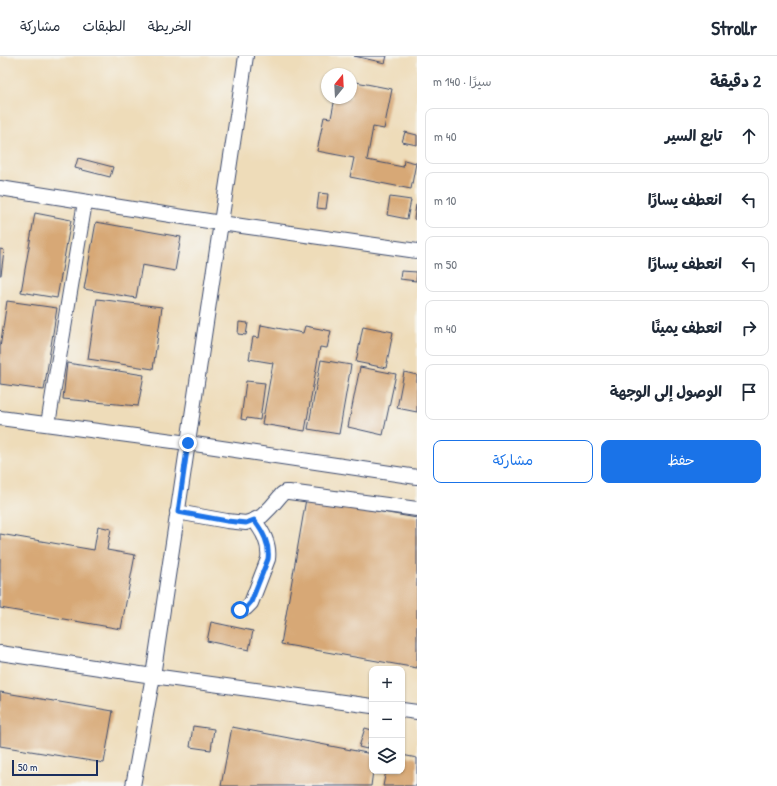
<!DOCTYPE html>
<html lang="ar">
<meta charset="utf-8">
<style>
:root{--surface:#fff;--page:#f6f6f7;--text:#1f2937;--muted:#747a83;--line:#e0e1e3;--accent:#1a73e8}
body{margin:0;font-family:"Patrick Hand","Playpen Sans Arabic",sans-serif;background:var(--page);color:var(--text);direction:rtl}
.controls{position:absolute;right:12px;bottom:12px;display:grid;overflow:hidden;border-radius:8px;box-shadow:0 1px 3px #0004}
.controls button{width:36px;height:36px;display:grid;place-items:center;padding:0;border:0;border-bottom:1px solid var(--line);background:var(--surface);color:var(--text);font:20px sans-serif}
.compass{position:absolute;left:321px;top:12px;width:36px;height:36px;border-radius:50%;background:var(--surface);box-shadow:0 1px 3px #0004;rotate:18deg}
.scale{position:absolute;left:12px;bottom:10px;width:86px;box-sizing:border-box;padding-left:4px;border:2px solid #1b2f5e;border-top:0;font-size:11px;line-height:14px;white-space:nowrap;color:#1b2f5e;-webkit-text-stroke:3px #f6f6f2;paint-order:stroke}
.stop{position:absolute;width:12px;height:12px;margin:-9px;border:3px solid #1a73e8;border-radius:50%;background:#fff}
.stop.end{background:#1a73e8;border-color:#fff;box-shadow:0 1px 4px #0008}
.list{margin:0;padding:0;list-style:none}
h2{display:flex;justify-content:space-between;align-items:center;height:52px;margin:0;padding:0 16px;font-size:17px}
h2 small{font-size:13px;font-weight:400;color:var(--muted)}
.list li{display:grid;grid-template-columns:26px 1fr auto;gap:12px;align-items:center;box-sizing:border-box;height:56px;margin:0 8px 8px;padding:0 8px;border:1px solid var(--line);border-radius:8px}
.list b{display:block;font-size:15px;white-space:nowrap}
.list em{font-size:13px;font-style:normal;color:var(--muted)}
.actions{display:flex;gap:8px;padding:12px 16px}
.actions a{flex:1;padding:9px 0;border:1px solid var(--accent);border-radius:8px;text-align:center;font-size:14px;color:var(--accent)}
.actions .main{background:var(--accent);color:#fff}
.icon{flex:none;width:22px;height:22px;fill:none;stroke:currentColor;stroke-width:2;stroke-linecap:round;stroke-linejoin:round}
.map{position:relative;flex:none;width:417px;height:730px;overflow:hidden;direction:ltr}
header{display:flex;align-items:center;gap:24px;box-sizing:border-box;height:56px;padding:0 20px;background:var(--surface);border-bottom:1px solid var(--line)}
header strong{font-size:19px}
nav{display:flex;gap:22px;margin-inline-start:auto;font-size:14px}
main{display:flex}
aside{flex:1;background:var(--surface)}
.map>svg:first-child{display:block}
.building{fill:#d7a876}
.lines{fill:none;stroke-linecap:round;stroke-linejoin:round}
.minor-casing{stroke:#3b496c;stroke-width:16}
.minor{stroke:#fff;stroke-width:14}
.route{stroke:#1a73e8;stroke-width:5}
</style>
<header>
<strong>Strollr</strong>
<nav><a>الخريطة</a><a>الطبقات</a><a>مشاركة</a></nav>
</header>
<main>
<aside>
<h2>2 دقيقة<small>سيرًا · 140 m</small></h2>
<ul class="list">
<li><svg class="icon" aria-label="ahead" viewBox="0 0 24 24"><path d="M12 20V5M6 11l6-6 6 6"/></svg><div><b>تابع السير</b></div><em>40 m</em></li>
<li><svg class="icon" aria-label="left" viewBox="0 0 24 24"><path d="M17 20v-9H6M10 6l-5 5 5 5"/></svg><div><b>انعطف يسارًا</b></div><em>10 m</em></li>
<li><svg class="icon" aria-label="left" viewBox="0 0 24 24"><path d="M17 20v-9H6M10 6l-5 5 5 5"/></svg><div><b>انعطف يسارًا</b></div><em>50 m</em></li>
<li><svg class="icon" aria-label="right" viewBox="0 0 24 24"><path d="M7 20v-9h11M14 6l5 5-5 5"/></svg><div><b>انعطف يمينًا</b></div><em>40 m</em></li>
<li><svg class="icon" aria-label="arrive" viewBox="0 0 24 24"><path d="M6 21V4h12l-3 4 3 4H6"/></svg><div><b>الوصول إلى الوجهة</b></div></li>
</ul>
<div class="actions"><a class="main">حفظ</a><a>مشاركة</a></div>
</aside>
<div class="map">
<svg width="417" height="730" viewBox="0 0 417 730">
<rect width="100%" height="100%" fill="#f6f6f2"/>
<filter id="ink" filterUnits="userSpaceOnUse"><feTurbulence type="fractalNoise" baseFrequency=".025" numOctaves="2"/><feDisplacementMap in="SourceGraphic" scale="8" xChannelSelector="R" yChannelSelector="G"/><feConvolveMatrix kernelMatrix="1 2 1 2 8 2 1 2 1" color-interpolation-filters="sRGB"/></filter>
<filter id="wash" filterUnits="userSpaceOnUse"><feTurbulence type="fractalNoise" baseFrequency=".012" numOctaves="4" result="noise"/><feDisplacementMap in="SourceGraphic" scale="16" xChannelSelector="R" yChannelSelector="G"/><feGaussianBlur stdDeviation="0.9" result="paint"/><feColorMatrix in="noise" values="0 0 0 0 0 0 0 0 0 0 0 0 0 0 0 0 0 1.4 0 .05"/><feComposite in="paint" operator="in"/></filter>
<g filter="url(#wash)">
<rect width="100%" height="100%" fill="#eedcb9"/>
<g id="blocks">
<path class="building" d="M354 0H387L385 7Z
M351 25 392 33 384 73 373 71 367 104 403 111 404 104 416 107 411 133 350 121 354 102 317 95 324 61 331 62 335 42H351Z
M405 76 417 79V89L402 86Z
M78 102 113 111 110 121 75 112Z
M319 137 328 138 326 153 317 152Z
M390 141 411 144 407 163 387 159Z
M416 149H417V164L414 163Z
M35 157 71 164 57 242 21 236Z
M96 166 181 181 175 215 142 209 136 242 84 233Z
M0 193 4 194 1 219H0Z
M401 215 417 216 416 225 400 223Z
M97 243 162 251 153 313 88 303Z
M7 245 57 252 44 334 0 328V292Z
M239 266 248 267 246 279 238 278Z
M261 269 303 277 305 270 331 275 327 292 320 291 305 375 262 368 273 307 249 303 253 281 259 282Z
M363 270 393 276 386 312 356 306Z
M321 304 351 309 339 378 308 373Z
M67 307 144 319 138 350 63 343Z
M360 311 396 318 383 379 348 371Z
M404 316 417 319V356L397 352Z
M246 325 265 327 260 364 247 362 246 364 241 363Z
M306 443 417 462V612L281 588Z
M98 470 111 473 107 494 135 499 121 573 0 552V478L94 494Z
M211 566 253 575 249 594 207 585Z
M0 636 113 655 104 707 0 690Z
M193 670 214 673 211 694 190 691Z
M232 671 372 698V715H373L371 730H221Z
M365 672 372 674 367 693 359 691Z
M402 699 417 702V730H383L386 715H402Z"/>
</g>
</g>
<g filter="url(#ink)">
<use href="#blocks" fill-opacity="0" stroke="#3b496c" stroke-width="1"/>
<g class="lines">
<g class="minor-casing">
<path id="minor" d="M0 132 221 167 417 195
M0 362 188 387 417 421
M48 368 85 146
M177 456 227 465 246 467 254 464 262 460 271 451 282 438 285 436H289L417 453
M240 554 246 552 251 547 268 503C270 488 263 476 254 464
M0 597 153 620 372 650
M402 654 417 656
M133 730 153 620 246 0"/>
</g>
<use href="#minor" class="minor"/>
</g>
</g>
<g class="lines" filter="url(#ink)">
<path class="route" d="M188 387 178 456 227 465 246 467 254 464C263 476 270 488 268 503L251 546 246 552 240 554"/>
</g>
</svg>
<div class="controls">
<button>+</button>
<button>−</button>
<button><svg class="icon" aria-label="layers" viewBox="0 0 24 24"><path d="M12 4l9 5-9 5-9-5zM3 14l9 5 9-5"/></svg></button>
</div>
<svg class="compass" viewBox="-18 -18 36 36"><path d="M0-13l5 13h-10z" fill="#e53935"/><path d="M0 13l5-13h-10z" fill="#747a83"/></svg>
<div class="scale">50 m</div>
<div class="stop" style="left:240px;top:554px"></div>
<div class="stop end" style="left:188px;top:387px"></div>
</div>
</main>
